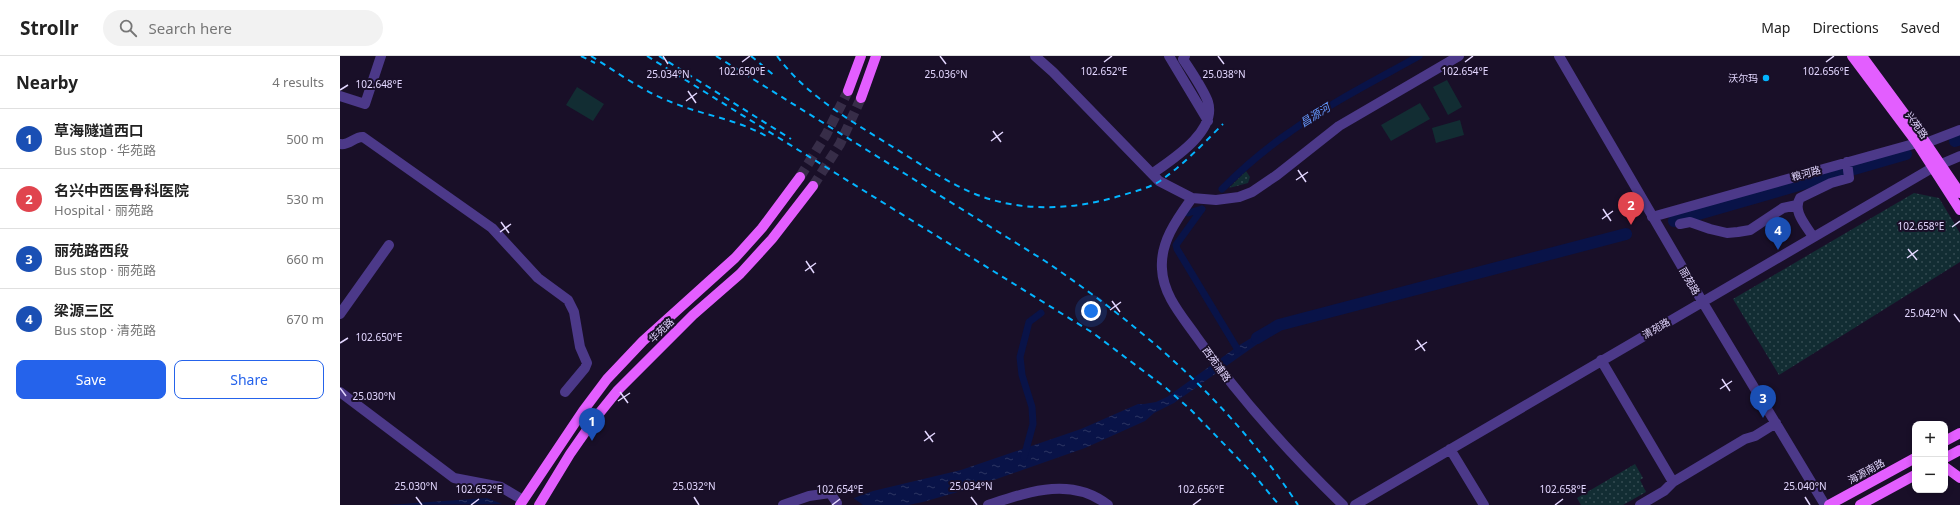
<!DOCTYPE html>
<meta charset="utf-8">
<style>
:root{--surface:#fff;--page:#f2f2f2;--text:#222;--muted:#767676;--line:#e0e0e0;--accent:#2563eb}
body{margin:0;font-family:"Noto Sans","Noto Sans SC",sans-serif;background:var(--page);color:var(--text)}
.controls{position:absolute;right:12px;bottom:12px;display:grid;overflow:hidden;border-radius:8px;box-shadow:0 2px 6px #0003}
.controls button{width:36px;height:36px;display:grid;place-items:center;padding:0;border:0;border-bottom:1px solid var(--line);background:var(--surface);color:var(--text);font:20px sans-serif}
.you{position:absolute;left:751px;top:255px;width:14px;height:14px;margin:-10px;border:3px solid #fff;border-radius:50%;background:#1a73e8;box-shadow:0 0 0 6px #1a73e833}
.badge{display:grid;place-items:center;width:26px;height:26px;border-radius:50%;background:var(--accent);color:#fff;font-size:13px;font-weight:700}
.pin{position:absolute;translate:-50% -33px;filter:drop-shadow(0 1px 2px #0008)}
.pin::after{content:'';position:absolute;top:21px;width:14px;height:12px;background:inherit;clip-path:polygon(0 0,100% 0,50% 100%)}
.list{margin:0;padding:0;list-style:none}
h2{display:flex;justify-content:space-between;align-items:center;height:52px;margin:0;padding:0 16px;font-size:17px}
h2 small{font-size:13px;font-weight:400;color:var(--muted)}
.list li{display:grid;grid-template-columns:26px 1fr auto;gap:12px;align-items:center;box-sizing:border-box;height:60px;padding:0 16px;border-top:1px solid var(--line)}
.list b{display:block;font-size:15px;white-space:nowrap}
.list p{margin:0;font-size:13px;white-space:nowrap;color:var(--muted)}
.list em{font-size:13px;font-style:normal;color:var(--muted)}
.actions{display:flex;gap:8px;padding:12px 16px}
.actions a{flex:1;padding:9px 0;border:1px solid var(--accent);border-radius:8px;text-align:center;font-size:14px;color:var(--accent)}
.actions .main{background:var(--accent);color:#fff}
.icon{flex:none;width:22px;height:22px;fill:none;stroke:currentColor;stroke-width:2;stroke-linecap:round;stroke-linejoin:round}
.map{position:relative;flex:none;width:1620px;height:449px;overflow:hidden}
header{display:flex;align-items:center;gap:24px;box-sizing:border-box;height:56px;padding:0 20px;background:var(--surface);border-bottom:1px solid var(--line)}
header strong{font-size:19px}
nav{display:flex;gap:22px;margin-inline-start:auto;font-size:14px}
.search{width:280px;height:36px;background:var(--page);display:flex;align-items:center;gap:10px;box-sizing:border-box;padding:0 14px;border-radius:22px;color:var(--muted);font-size:15px}
main{display:flex}
aside{flex:1;background:var(--surface)}
.map>svg:first-child{display:block}
.green{fill:url(#green-dots)}
.pitch{fill:#122d33}
.water{fill:url(#water-ripples)}
.pier{fill:#190f28}
.lines{fill:none;stroke-linecap:round;stroke-linejoin:round}
.canal{stroke:#091348;stroke-width:7}
.river{stroke:#091348;stroke-width:12}
.major-tunnel{stroke:#372d48;stroke-width:10;stroke-dasharray:10 5;stroke-linecap:butt}
.minor{stroke:#4c3989;stroke-width:10}
.major{stroke:#e35eff;stroke-width:10}
.rail{stroke:#03b4ff;stroke-width:2;stroke-dasharray:6 5;stroke-linecap:butt}
.ticks{fill:none;stroke:#e3d7ff;stroke-width:1.5}
.poi-dot{fill:#03b4ff;stroke:#190f28;stroke-width:1.5}
.labels{text-anchor:middle;stroke-width:4;stroke-linejoin:round;paint-order:stroke}
.poi-label{font-size:10px;fill:#e3d7ff;stroke:#190f28;text-anchor:end}
.street-label{font-size:10px;fill:#e3d7ff;stroke:#190f28}
.water-label{font-size:11px;font-style:italic;fill:#6599ff;stroke:#190f28}
.ticks-label{font-size:10px;text-anchor:middle;fill:#e3d7ff;stroke:#190f28;stroke-width:4;stroke-linejoin:round;paint-order:stroke}
</style>
<header>
<strong>Strollr</strong>
<div class="search"><svg class="icon" aria-label="search" viewBox="0 0 24 24"><circle cx="10" cy="10" r="6"/><path d="M15 15l6 6"/></svg>Search here</div>
<nav><a>Map</a><a>Directions</a><a>Saved</a></nav>
</header>
<main>
<aside>
<h2>Nearby<small>4 results</small></h2>
<ul class="list">
<li><span class="badge" style="background:#1a4fb4">1</span><div><b>草海隧道西口</b><p>Bus stop · 华苑路</p></div><em>500 m</em></li>
<li><span class="badge" style="background:#e0444e">2</span><div><b>名兴中西医骨科医院</b><p>Hospital · 丽苑路</p></div><em>530 m</em></li>
<li><span class="badge" style="background:#1a4fb4">3</span><div><b>丽苑路西段</b><p>Bus stop · 丽苑路</p></div><em>660 m</em></li>
<li><span class="badge" style="background:#1a4fb4">4</span><div><b>梁源三区</b><p>Bus stop · 清苑路</p></div><em>670 m</em></li>
</ul>
<div class="actions"><a class="main">Save</a><a>Share</a></div>
</aside>
<div class="map">
<svg width="1620" height="449" viewBox="0 0 1620 449">
<defs>
<pattern id="green-dots" width="8" height="8" patternUnits="userSpaceOnUse"><rect width="8" height="8" fill="#122d33"/><path d="M2 2h.1M6 6h.1" fill="none" stroke="#344b52" stroke-width="1.8" stroke-linecap="round"/></pattern>
<pattern id="water-ripples" width="26" height="14" patternUnits="userSpaceOnUse"><rect width="26" height="14" fill="#091348"/><path d="M2 4q2-2 4 0t4 0M15 11q2-2 4 0t4 0" fill="none" stroke="#2d3563"/></pattern>
</defs>
<rect width="100%" height="100%" fill="#190f28"/>
<path class="green" d="M906 115 910 121 908 127 889 132Z
M1574 137 1599 142 1620 177V206L1439 319 1393 243Z
M1295 408 1303 422 1300 424 1306 436 1283 449H1241L1237 442Z"/>
<path class="pitch" d="M1107 24 1122 51 1108 59 1093 31Z
M237 31 264 48 253 65 226 49Z
M1080 47 1090 63 1051 85 1041 69Z
M1120 64 1124 79 1096 87 1092 72Z"/>
<path class="water" d="M929 271 933 277 834 347 814 357 805 365 745 392 628 433 583 446 568 449H495L533 435 621 414 741 373 798 348H804L816 346 827 341 898 290Z
M147 442 162 448 47 449Z"/>
<path class="pier" d="M512 441 523 449H493V448Z"/>
<g class="lines">
<path class="canal" d="M882 133C903 112 925 93 950 76 990 47 1036 24 1079 0
M862 153 836 189 837 193 898 294
M848 157 862 153
M684 401 693 368 692 351 682 319 680 301 689 266 701 257"/>
<path class="river" d="M1615 85 1620 83
M1334 165 1566 98
M917 282 939 269 1286 178"/>
<path class="major-tunnel" d="M460 121 486 79 508 35
M473 130 500 88 521 42"/>
<path class="minor" d="M695 0 713 16 819 125 852 142 876 144 899 141 912 136 937 119 999 70 1119 0
M829 0 868 65
M1219 0 1362 245 1485 449
M0 40 25 48 41 0
M0 88C9 90 15 80 23 81L152 172 198 222 228 244 234 256 240 291 247 307 245 312 225 336
M813 117C833 103 877 75 868 46 864 34 850 14 843 3L845 0
M852 142C837 163 820 186 822 213 823 239 842 260 856 280 899 341 949 397 1003 449
M1312 161 1577 87H1586L1620 74
M1340 168 1350 166 1370 173 1387 177 1398 176 1410 174 1443 152 1457 149
M1473 181C1466 169 1452 155 1460 142L1491 127 1509 122 1507 106
M0 258 49 189
M1261 304 1333 426
M0 336 114 422 161 431 183 444
M1110 393 1144 449
M443 449 469 440 490 437 497 447
M648 449C688 436 731 420 768 449
M1015 449 1592 112 1620 100
M1300 449 1324 435 1333 426 1405 383 1415 380 1436 367"/>
<path class="major" d="M1512 0 1577 87 1620 154
M1522 0 1586 87 1620 137
M508 35 521 0
M521 42 536 0
M1605 385 1620 377
M1605 402 1620 394
M1605 411 1620 422
M180 449 243 355 267 323 303 285 395 202 422 172 460 121
M199 449 230 398 253 365 278 334 353 259 400 218 432 183 473 130
M1489 449 1575 402
M1520 449 1575 419"/>
<path class="rail" d="M241 0 255 7
M251 0C277 16 302 35 331 46 362 59 396 63 426 80
M307 0 753 277 826 332 851 354 914 419 939 449
M319 0 451 83
M376 0 705 205C805 273 891 347 958 449
M411 0 436 21
M437 0C466 39 508 63 548 88 576 105 604 125 635 138 683 157 734 154 783 139 796 135 809 132 820 125 843 109 863 88 883 68"/>
</g>
<path class="ticks" d="M323 0 328 8M600 0 606 8M878 0 884 8M402 6 410 0M764 6 772 0M1125 6 1133 0M1486 6 1494 0M0 34 8 29M348 35 356 47M346 45 357 37M653 75 661 86M651 85 663 76M958 114 966 126M956 124 968 116M1263 153 1271 165M1262 163 1273 155M161 166 169 177M1612 171 1620 165M160 176 171 168M1568 193 1577 204M1567 202 1578 194M466 205 474 217M465 215 476 207M772 245 780 256M770 254 781 246M1614 258 1620 266M1077 284 1085 295M0 287 8 282M1075 294 1087 286M1382 323 1390 335M0 332 6 340M1380 333 1392 325M280 336 288 347M278 345 290 337M585 375 593 386M584 385 595 377M76 441 82 449M354 441 359 449M631 441 637 449M1465 441 1470 449M131 449 139 443M492 449 500 443M853 449 861 443M1215 449 1223 443"/>
<circle class="poi-dot" cx="1426" cy="22" r="4"/>
<g class="labels">
<g class="poi-label">
<text x="1418" y="26">沃尔玛</text>
</g>
<g class="street-label">
<text transform="translate(1577 69) rotate(54)" y="4">兴苑路</text>
<text transform="translate(1466 117) rotate(-15)" y="4">粮河路</text>
<text transform="translate(1350 225) rotate(60)" y="4">丽苑路</text>
<text transform="translate(1316 272) rotate(-30)" y="4">清苑路</text>
<text transform="translate(321 274) rotate(-44)" y="4">华苑路</text>
<text transform="translate(877 308) rotate(54)" y="4">西苑浦路</text>
<text transform="translate(1526 415) rotate(-29)" y="4">海源南路</text>
</g>
<g class="water-label">
<text transform="translate(975 59) rotate(-32)" y="4">昌源河</text>
</g>
</g>
<g class="ticks-label">
<text x="402" y="19">102.650°E</text>
<text x="764" y="19">102.652°E</text>
<text x="1125" y="19">102.654°E</text>
<text x="1486" y="19">102.656°E</text>
<text x="328" y="22">25.034°N</text>
<text x="606" y="22">25.036°N</text>
<text x="884" y="22">25.038°N</text>
<text x="39" y="32">102.648°E</text>
<text x="1581" y="174">102.658°E</text>
<text x="1586" y="261">25.042°N</text>
<text x="39" y="285">102.650°E</text>
<text x="34" y="344">25.030°N</text>
<text x="76" y="434">25.030°N</text>
<text x="354" y="434">25.032°N</text>
<text x="631" y="434">25.034°N</text>
<text x="1465" y="434">25.040°N</text>
<text x="139" y="437">102.652°E</text>
<text x="500" y="437">102.654°E</text>
<text x="861" y="437">102.656°E</text>
<text x="1223" y="437">102.658°E</text>
</g>
</svg>
<div class="controls">
<button>+</button>
<button>−</button>
</div>
<div class="you"></div>
<div class="pin badge" style="left:252px;top:385px;background:#1a4fb4">1</div>
<div class="pin badge" style="left:1291px;top:169px;background:#e0444e">2</div>
<div class="pin badge" style="left:1423px;top:362px;background:#1a4fb4">3</div>
<div class="pin badge" style="left:1438px;top:194px;background:#1a4fb4">4</div>
</div>
</main>
